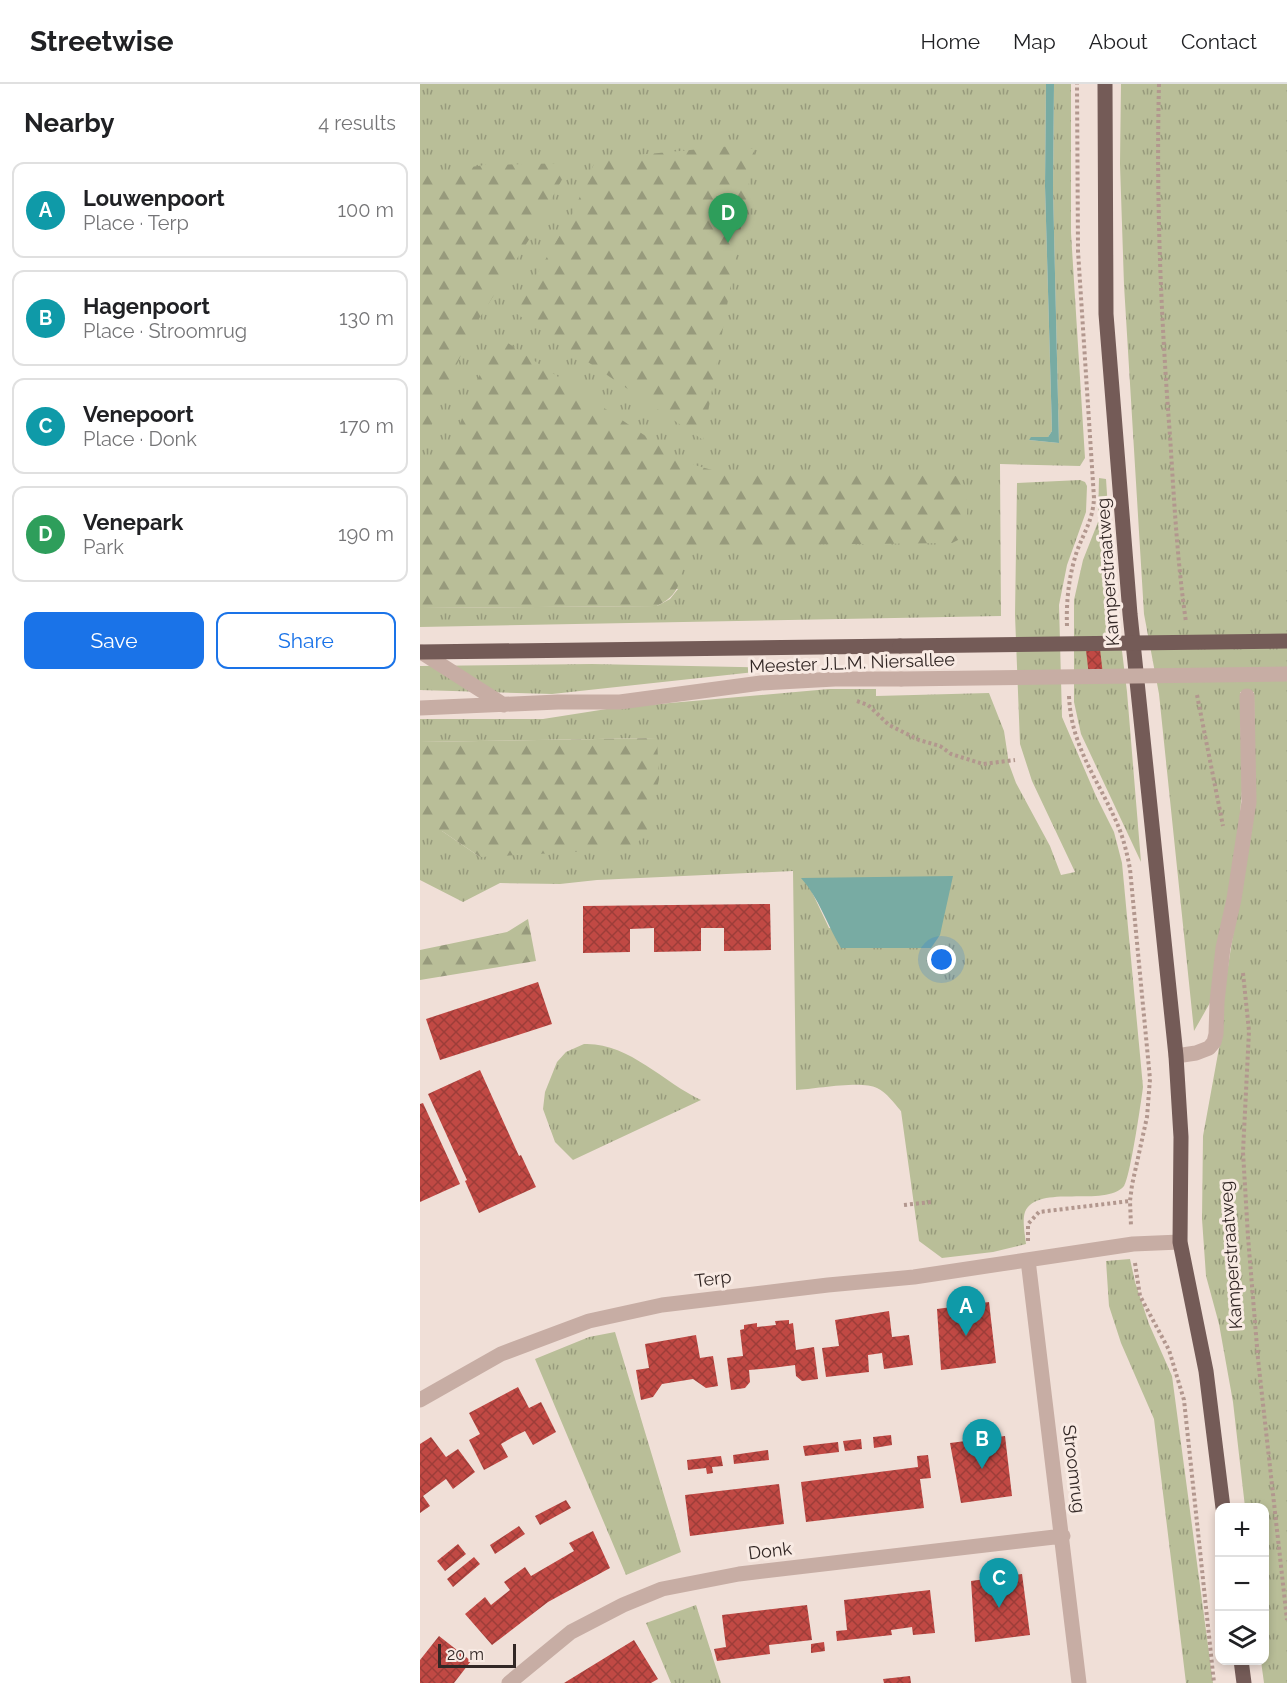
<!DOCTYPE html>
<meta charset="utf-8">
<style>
:root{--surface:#fff;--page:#f2f2f2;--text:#202124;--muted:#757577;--line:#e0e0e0;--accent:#1a73e8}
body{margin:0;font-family:Raleway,sans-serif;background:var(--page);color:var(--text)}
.controls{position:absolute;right:18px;bottom:18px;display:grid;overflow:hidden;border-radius:12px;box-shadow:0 3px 9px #0003}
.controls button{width:54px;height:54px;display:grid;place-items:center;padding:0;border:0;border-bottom:2px solid var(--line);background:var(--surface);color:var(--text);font:30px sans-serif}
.scale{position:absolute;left:18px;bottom:15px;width:78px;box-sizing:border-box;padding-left:6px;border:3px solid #322725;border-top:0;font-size:16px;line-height:21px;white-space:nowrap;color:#322725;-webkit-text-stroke:4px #f8eae3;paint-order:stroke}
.you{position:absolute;left:522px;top:876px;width:21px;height:21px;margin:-15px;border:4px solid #fff;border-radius:50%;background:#1a73e8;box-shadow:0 0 0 9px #1a73e833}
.badge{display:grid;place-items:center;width:39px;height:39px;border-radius:50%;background:var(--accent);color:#fff;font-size:20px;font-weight:700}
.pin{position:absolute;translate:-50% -50px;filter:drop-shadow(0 2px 3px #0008)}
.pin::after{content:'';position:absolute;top:32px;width:21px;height:18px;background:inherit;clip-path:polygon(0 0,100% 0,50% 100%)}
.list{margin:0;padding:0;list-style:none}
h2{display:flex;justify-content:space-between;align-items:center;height:78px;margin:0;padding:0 24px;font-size:26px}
h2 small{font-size:20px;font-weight:400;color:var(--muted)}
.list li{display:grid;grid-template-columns:39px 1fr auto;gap:18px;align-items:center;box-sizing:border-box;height:96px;margin:0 12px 12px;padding:0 12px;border:2px solid var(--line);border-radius:12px}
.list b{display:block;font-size:22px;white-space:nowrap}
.list p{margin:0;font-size:20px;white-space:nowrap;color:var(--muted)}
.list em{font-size:20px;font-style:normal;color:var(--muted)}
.actions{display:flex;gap:12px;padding:18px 24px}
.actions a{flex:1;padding:14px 0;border:2px solid var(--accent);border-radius:12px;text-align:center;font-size:21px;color:var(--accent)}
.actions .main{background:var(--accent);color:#fff}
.icon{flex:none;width:33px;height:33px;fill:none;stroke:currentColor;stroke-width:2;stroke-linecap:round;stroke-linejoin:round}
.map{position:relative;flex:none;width:867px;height:1599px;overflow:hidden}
header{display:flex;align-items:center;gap:36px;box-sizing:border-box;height:84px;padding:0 30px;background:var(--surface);border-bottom:2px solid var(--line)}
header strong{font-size:28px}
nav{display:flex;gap:33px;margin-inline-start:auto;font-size:21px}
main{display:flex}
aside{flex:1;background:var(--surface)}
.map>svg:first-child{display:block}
.grass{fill:url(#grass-tufts);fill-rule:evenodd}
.forest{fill:url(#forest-firs)}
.water{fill:#78aba3}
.building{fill:url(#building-cross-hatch)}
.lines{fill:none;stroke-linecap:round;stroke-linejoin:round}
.path{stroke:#b2978e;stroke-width:4;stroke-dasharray:3 3;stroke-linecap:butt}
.minor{stroke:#c7ada4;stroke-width:15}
.major{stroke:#745b57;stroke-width:15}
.minor-bridge{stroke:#c7ada4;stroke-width:15}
.major-bridge{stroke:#745b57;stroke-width:15}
.labels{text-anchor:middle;stroke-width:6;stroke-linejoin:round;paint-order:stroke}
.street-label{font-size:18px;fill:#322725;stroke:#f8eae3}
</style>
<header>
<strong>Streetwise</strong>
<nav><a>Home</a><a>Map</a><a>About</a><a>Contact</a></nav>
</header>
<main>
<aside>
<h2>Nearby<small>4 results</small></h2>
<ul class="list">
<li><span class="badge" style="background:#0f9aa8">A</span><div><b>Louwenpoort</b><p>Place · Terp</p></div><em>100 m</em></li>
<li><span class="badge" style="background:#0f9aa8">B</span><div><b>Hagenpoort</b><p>Place · Stroomrug</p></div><em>130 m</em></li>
<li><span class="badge" style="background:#0f9aa8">C</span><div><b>Venepoort</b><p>Place · Donk</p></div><em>170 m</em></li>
<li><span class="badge" style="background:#2e9e5b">D</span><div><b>Venepark</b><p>Park</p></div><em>190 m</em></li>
</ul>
<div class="actions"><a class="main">Save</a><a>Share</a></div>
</aside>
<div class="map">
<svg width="867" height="1599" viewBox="0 0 867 1599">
<defs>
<pattern id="grass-tufts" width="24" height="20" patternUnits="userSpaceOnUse" patternTransform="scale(1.5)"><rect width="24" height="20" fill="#b9be98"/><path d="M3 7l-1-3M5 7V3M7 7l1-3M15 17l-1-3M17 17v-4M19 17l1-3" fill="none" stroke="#979a7c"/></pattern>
<pattern id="forest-firs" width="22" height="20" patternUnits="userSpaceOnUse" patternTransform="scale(1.5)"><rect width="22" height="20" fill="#b9be98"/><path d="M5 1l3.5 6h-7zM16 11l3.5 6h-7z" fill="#979a7c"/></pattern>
<pattern id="building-cross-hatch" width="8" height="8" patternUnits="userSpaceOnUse" patternTransform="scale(1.5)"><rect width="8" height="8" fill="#c14944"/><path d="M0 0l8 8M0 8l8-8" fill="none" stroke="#9d3d39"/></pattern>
</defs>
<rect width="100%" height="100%" fill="#f0dfd7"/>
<path class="grass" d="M0 0H626L625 102 632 347 628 353H612L609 356 639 359 633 105 634 0H651V149L665 374 660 382 580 380 581 532 0 543V524L237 522 250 515 258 505 0 492Z
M701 0H867V1599H844L841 1577 844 1576V1424L825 1423 813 1318 799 1240 786 1192 782 1135 783 1052 801 953 803 915 812 857 832 744 835 706 834 608H820L822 706 819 743 791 917 774 947 739 610 724 530 704 201 700 80Z
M679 394 686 395 692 485 707 608 721 778 661 650 654 618V516L663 476 678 438Z
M660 396 665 398 667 402 666 428 647 481 639 521 642 633 676 712 694 748 702 779 723 1003C721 1019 710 1094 704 1102 686 1124 617 1099 605 1128 602 1136 605 1151 606 1160L573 1168 522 1174 499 1157 481 1027C474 1019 467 1009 457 1004 442 996 395 1005 376 1006L373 787 177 796 140 800 80 799 43 818 0 796V747H22L60 773 237 654 0 658V635H123L193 624 409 605H456V612L569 609 584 647 589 680 596 699 630 762 641 791 655 788 612 697 600 660 595 531 597 399ZM391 806 520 851 409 844Z
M172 580 371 584 132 610 0 606V582Z
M164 960C208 958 243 998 281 1016L153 1076 135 1058 123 1025 125 1008 137 978 146 968Z
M710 1175 715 1198 729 1240 752 1292 793 1599H766L734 1335 701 1259 689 1222 686 1177Z
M195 1248 261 1468 206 1491 115 1275 169 1253Z
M276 1521 301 1599H251L226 1539Z"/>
<path class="forest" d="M312 62 335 65 283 356 94 228 152 131 176 75Z
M151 79 110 154 50 249 9 348H0V90L65 81Z
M79 253 264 378 299 388 540 392C550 414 548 430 544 453L532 459 287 462 267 466C258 493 265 508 237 522L0 524V377H32C38 333 58 292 79 253Z
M237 654 239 695 228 748 211 765 60 773 22 747H0V658Z
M108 835 116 877 0 896V866L87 848Z"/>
<path class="water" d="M626 0H634L633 105 639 359 609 356 611 353H628L632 347 625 102Z
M533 792 520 851 511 864H421C407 841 399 814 381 794Z"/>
<path class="building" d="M680 565 683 591 669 592 666 566Z
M350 820 351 866 304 867V844H281V867L234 868V844L210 845V868L163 869V822Z
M118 898 132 940 20 976 6 935Z
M60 986 99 1072 101 1071 116 1103 59 1129 45 1097 47 1096 8 1010Z
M3 1019 40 1100 0 1118V1020Z
M569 1218 576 1279 521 1286 517 1225Z
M469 1227 472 1253 489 1251 493 1281 464 1285 462 1269 448 1271 449 1288 406 1293 402 1264 419 1262 415 1236Z
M369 1236V1240L373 1239 376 1266 394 1263 398 1295 382 1297 376 1292 375 1281 352 1284 329 1286 330 1298 325 1304 311 1306 307 1274 323 1272 320 1246 324 1245V1241L337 1239V1243L356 1241 355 1237Z
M276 1251 280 1274 293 1272 298 1302 286 1304 273 1295 242 1300 233 1313 221 1316 216 1286 229 1284 225 1260Z
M98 1303 109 1324 121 1318 136 1348 113 1361 105 1347 93 1353 81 1360 88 1373 64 1386 49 1356 60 1350 49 1329Z
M471 1351 472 1361 454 1364 453 1353Z
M585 1352 592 1412 541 1419 530 1359Z
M11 1353 26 1373 38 1365 55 1388 33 1405 26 1395 3 1412 10 1422 0 1429V1360Z
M441 1355 442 1365 425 1367 423 1357Z
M418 1358 419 1368 385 1372 383 1362Z
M348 1366 349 1376 314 1380 313 1371Z
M508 1371 511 1394 500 1395 504 1424 386 1438 381 1398 498 1383 497 1372Z
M301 1372 303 1382 292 1383 293 1389 287 1390 286 1384 268 1386 267 1376Z
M359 1400 364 1440 270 1452 265 1411Z
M146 1416 151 1424 120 1441 115 1432Z
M99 1442 105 1450 75 1470 70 1461Z
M173 1447 190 1484 128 1518 72 1561 45 1530 65 1513 71 1521 90 1506 84 1498 105 1483 111 1492 154 1467 149 1459Z
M38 1460 46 1470 25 1487 17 1477Z
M54 1473 60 1480 33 1503 27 1495Z
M602 1490 610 1551 555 1558 551 1497Z
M510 1506 515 1549 493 1551 492 1543 471 1546 472 1551 417 1557 416 1547 427 1546 424 1516Z
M387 1521 392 1556 349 1561 350 1570 297 1577 294 1565 306 1563 302 1531Z
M19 1552 51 1577 34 1599H0V1576Z
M214 1556 238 1595 231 1599H144Z
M404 1558 405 1567 391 1569V1560Z
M490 1592 491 1599H464L463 1595Z"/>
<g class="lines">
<path class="path" d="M739 0C736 117 741 235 750 352 754 414 757 476 766 538
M647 542C646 517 649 491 657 467 664 448 673 436 674 414L658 167 657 0
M777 611 803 742
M649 612C651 662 677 694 696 737 703 752 707 769 710 785L730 995 727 1033 712 1101 710 1117 711 1142
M437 617 448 621 469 641 499 656 520 662 531 670 563 680 595 676
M823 889 829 947 823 1068 828 1153 838 1275 867 1536
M484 1121 511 1118
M608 1157V1140L619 1128 710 1117
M715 1179 720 1212 749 1266 764 1316 794 1599"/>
<path class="minor" d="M1 568 84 621
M0 624 138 618H200L341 599 415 595H481
M756 972 776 969 789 964 794 958 796 950 797 918 803 864 814 815 829 718 827 612
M608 1176 659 1599
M0 1316 81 1270 169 1237 242 1221 408 1201 494 1193 713 1160 760 1158
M89 1599 151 1548 203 1521 242 1505 319 1490 643 1452"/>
<path class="major" d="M685 0 686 230 710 530 756 972 761 1053 760 1158 786 1287 803 1424
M0 568 480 562
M821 1576 824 1599"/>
<path class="minor-bridge" d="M481 595 867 590"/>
<path class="major-bridge" d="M480 562 867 557"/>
</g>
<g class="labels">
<g class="street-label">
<text transform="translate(688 488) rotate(-94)" y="6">Kamperstraatweg</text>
<text transform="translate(432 579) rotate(-2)" y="6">Meester J.L.M. Niersallee</text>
<text transform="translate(811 1171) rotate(-94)" y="6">Kamperstraatweg</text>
<text transform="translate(293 1195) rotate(-7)" y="6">Terp</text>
<text transform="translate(654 1385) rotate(83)" y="6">Stroomrug</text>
<text transform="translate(350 1467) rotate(-7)" y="6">Donk</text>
</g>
</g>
</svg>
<div class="controls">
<button>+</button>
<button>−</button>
<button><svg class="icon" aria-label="layers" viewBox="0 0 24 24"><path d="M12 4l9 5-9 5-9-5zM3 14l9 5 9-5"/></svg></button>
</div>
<div class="scale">20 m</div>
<div class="you"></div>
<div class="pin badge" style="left:546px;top:1252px;background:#0f9aa8">A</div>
<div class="pin badge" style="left:562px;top:1385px;background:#0f9aa8">B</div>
<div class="pin badge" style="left:579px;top:1524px;background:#0f9aa8">C</div>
<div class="pin badge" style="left:308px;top:159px;background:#2e9e5b">D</div>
</div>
</main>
